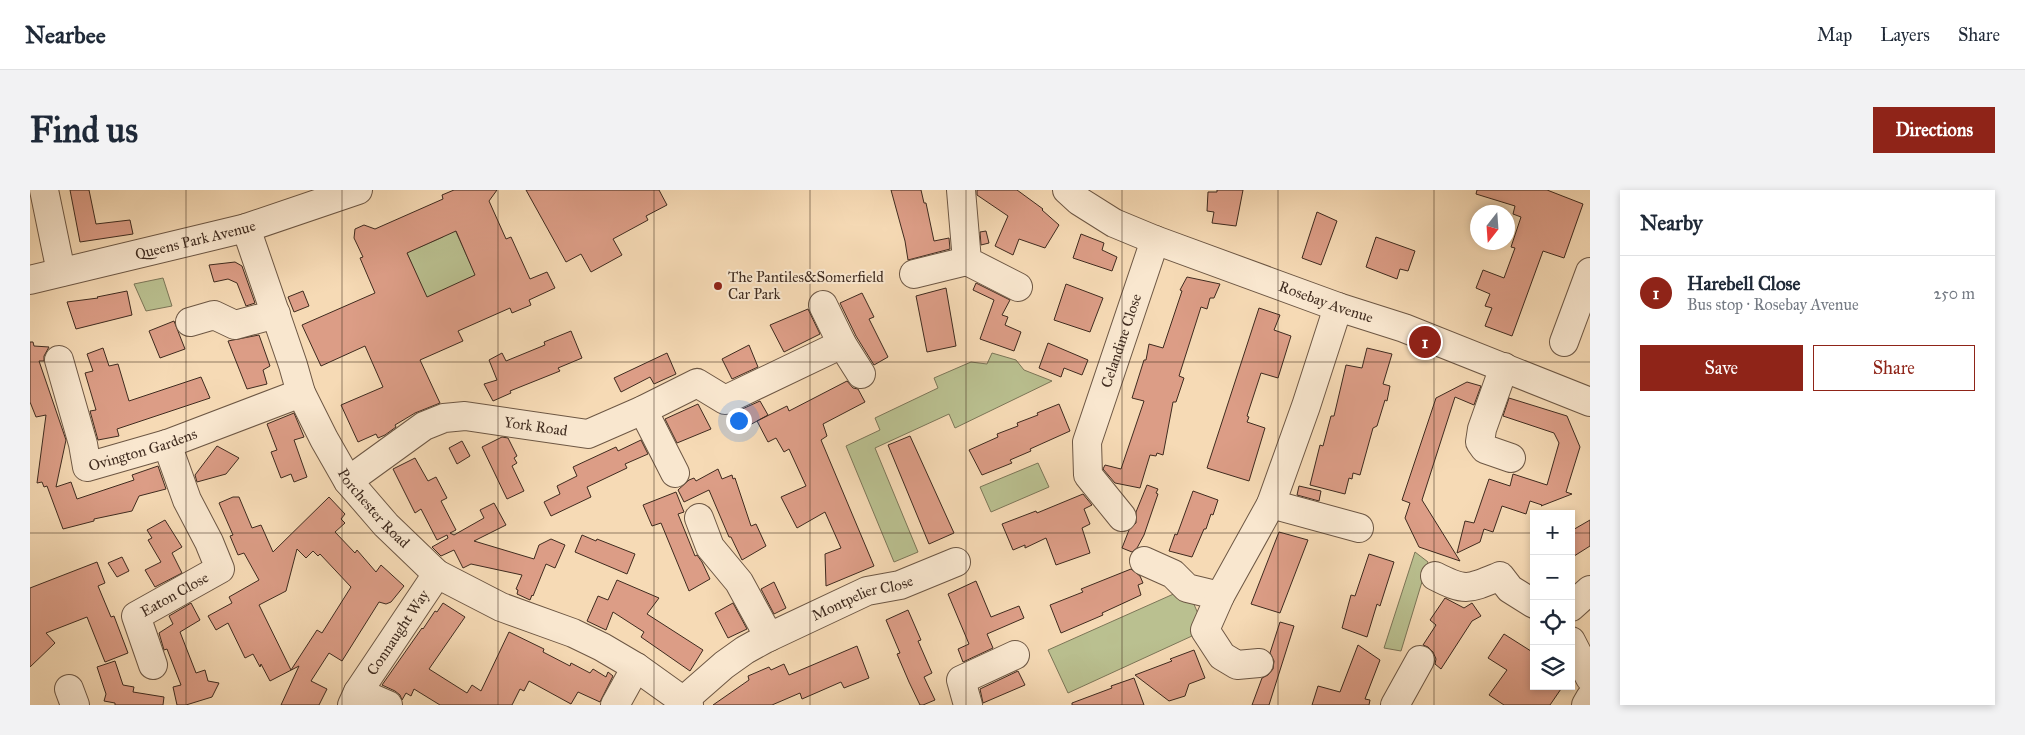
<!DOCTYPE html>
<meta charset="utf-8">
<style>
:root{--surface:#fff;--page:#f2f2f3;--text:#1f2937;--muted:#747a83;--line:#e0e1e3;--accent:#8f2418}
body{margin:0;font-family:"IM FELL Great Primer",serif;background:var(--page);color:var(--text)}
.controls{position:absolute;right:15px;bottom:15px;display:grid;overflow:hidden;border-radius:0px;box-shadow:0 2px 8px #0003}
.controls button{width:45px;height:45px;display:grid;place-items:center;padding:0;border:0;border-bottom:1px solid var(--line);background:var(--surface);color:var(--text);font:25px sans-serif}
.compass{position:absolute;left:1440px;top:15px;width:45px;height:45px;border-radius:50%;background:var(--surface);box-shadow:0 2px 8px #0003;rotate:197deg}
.you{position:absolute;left:708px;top:230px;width:18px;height:18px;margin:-12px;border:4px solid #fff;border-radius:50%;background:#1a73e8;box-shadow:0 0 0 8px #1a73e833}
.badge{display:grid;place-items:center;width:32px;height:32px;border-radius:50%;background:var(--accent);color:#fff;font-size:16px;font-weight:700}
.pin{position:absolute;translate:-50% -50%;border:2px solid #fff;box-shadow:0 1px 5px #0006}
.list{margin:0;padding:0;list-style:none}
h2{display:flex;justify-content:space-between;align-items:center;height:65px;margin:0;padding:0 20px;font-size:21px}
h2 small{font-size:16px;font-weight:400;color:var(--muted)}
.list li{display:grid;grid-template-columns:32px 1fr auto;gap:15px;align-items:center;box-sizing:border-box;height:75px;padding:0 20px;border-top:1px solid var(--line)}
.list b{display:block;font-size:19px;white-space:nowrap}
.list p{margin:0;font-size:16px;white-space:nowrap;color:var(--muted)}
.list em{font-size:16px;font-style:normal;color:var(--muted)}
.actions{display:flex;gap:10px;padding:15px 20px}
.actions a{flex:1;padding:11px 0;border:1px solid var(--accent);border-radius:0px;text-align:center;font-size:18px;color:var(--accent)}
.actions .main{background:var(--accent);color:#fff}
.icon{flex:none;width:28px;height:28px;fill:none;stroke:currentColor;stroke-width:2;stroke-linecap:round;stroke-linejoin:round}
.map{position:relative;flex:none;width:1560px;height:515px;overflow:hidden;border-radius:0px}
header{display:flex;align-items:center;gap:30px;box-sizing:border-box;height:70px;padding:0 25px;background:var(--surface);border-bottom:1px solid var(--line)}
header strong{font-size:24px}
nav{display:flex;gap:28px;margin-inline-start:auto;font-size:18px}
.intro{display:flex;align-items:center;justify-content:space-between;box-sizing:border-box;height:120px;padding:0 30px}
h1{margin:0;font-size:35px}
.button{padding:12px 22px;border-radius:0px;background:var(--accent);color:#fff;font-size:18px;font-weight:700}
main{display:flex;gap:30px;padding:0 30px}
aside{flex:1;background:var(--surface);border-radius:0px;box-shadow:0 2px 8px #0003}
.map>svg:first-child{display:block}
.green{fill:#bac090;stroke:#7c7658}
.building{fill:#dc9d86;stroke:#3f2b1f;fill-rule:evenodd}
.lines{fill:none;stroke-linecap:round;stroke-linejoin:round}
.minor-casing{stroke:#6d5744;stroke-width:30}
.minor{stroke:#f9e7cf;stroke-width:28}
.grid{fill:none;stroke:#3f2b1f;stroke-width:1;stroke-opacity:0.55}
.poi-dot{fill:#8f2418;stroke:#f9e7cf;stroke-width:2}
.labels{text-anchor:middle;stroke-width:4;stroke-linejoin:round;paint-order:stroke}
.street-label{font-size:15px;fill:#3f2b1f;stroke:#f9e7cf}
.poi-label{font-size:15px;fill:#3f2b1f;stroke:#f9e7cf;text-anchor:start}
</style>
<header>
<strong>Nearbee</strong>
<nav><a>Map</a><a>Layers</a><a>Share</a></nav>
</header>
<div class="intro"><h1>Find us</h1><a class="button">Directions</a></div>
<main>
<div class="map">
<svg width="1560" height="515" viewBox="0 0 1560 515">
<rect width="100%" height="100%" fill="#f6dab5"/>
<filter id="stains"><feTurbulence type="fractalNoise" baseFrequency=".004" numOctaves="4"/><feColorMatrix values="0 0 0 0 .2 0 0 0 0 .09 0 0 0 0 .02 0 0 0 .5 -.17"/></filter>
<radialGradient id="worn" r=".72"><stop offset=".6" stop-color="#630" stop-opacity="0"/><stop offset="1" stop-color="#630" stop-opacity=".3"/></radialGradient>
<path class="green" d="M422 33 440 73 450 84 370 131 390 93 373 54 390 57 413 47Z
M133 88 142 116 116 121 104 94Z
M962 163 986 170 994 180 1022 191 925 238 919 224 845 258 888 362 864 372 816 256 850 240 845 228 908 198 904 188 941 172 957 174Z
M1008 273 1019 297 961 322 950 297Z
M1385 362 1398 372 1371 461 1354 458Z
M1157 398 1175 440 1038 503 1018 460Z"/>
<path class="building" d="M40 0H59L66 34 100 30 103 44 50 52Z
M424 0H467L459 11 476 49 481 47 500 89 517 82 525 98 499 110 501 115 482 123 480 118 428 141 433 151 390 170 410 213 385 223 365 235 366 237 355 245 348 248 346 244 328 252 311 215 353 197 335 156 291 176 272 135 345 103 330 68 333 67 324 48 325 39 334 35 345 39 413 9 412 5ZM426 41 445 85 397 107 377 63Z
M496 0H629L637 15 616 26 618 30 583 49 592 65 561 82 551 64 536 72Z
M861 0H891L894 13H896L904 51 919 48 920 59 878 70 875 51Z
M947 0H987L1013 19 1012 20 1029 35 1015 58 989 49 983 65 965 56 978 26 947 5Z
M1187 0H1213L1206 36 1182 33 1184 22 1177 21 1178 2H1187Z
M1447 0H1517L1553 14 1534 68 1513 61 1482 146 1455 136 1462 118 1455 116 1460 104 1446 98 1453 80 1474 88 1485 58 1481 57 1491 27 1483 24 1485 16 1446 4Z
M1287 22 1307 31 1291 75 1272 68Z
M956 41 959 53 951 55 950 42Z
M1051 44 1074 53 1072 60 1087 67 1082 81 1043 68Z
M1346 47 1385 61 1378 81 1370 79 1367 89 1336 77Z
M205 72 212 76 225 113 216 116 207 93 198 89 184 92 179 75Z
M1157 87 1190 94 1184 108H1180L1177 119 1171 117 1149 186 1154 188 1146 212H1143L1133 265 1127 263 1126 266 1120 265 1110 298 1085 293 1073 279 1075 275 1091 279 1114 211 1102 208 1114 170H1116L1119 154 1133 158 1152 101 1150 100Z
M946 93 980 110 972 125 978 127 975 135 991 142 984 161 950 149 964 110 943 100Z
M1036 94 1073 108 1060 142 1024 130Z
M916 98 926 156 897 162 886 106Z
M97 101 102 125 46 139 37 112 68 108 67 107Z
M273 101 279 116 264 122 258 107Z
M832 103 844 127 839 129 858 167 844 175 826 146 810 113Z
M1229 118 1250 125 1244 140 1261 146 1248 188 1231 183 1217 226 1219 227 1217 232 1235 238 1219 291 1177 278Z
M778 119 790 144 754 162 740 135Z
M144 131 155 159 130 168 119 141Z
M541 141 552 168 528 178 530 181 480 201 481 203 463 211 454 194 467 190 459 170 472 163 476 171 515 155 514 152Z
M229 145 240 176 233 180 237 194 217 199 198 151Z
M0 152H3L4 156 19 157 14 166V171H9L36 250 26 297 41 292 47 309 104 290 102 285 128 276 136 299 109 306 102 321 64 329V331L33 339 17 296 14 297 12 292 7 293 16 225 6 227 0 212Z
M1018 153 1058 170 1052 185 1034 178 1031 187 1009 178Z
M719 155 728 177 702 189 692 169Z
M73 158 79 176 88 174 99 211 171 187 180 208 87 239 89 246 68 250 60 221 66 220 55 183 63 181 57 164Z
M1337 158 1362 164 1353 194 1360 196 1357 211 1355 210 1347 236 1343 238 1330 285 1323 283 1322 289 1319 288 1315 304 1280 295 1290 255 1293 256 1301 226H1304L1316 175 1332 178Z
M637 163 646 184 624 194 620 187 591 202 584 188Z
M817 191 823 198 828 199 835 212 793 234 797 246 791 250 844 376 796 396 795 364 811 358 795 322 767 338 751 307 776 296 759 259 754 262 746 248 738 252 727 231 757 216 759 221Z
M1437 192 1451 196 1444 215 1425 207 1392 310 1430 371 1389 357 1375 328 1380 313 1372 310 1406 208Z
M1479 208 1537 226 1550 257 1536 302 1542 304 1511 316 1512 315 1500 311 1496 324 1472 316 1463 342 1454 339 1450 352 1427 363 1435 331 1444 333 1459 289 1480 296 1483 284 1517 295 1529 253 1524 243 1473 226Z
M730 211 738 225 718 236 710 220Z
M668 214 681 239 647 253 635 229Z
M1029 214 1040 241 1000 259 1001 261 980 270 982 273 952 285 939 260 968 247 967 244 988 236 987 233 1008 225 1007 223Z
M264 223 274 247 264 250 277 287 264 292 261 284 251 288 241 262 247 260 237 234Z
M880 246 924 343 899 354 858 255Z
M472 247 478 248 487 266 484 268 487 273 482 276 494 301 477 309 452 257Z
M611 250 618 264 595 274 597 278 557 297 561 307 521 326 514 312 530 304 527 296 547 286 543 277 586 257 588 261Z
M432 251 440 266 427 274 419 258Z
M187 256 209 268 196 284 167 292 165 285Z
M385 268 398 291 406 287 417 308 411 311 426 340 420 343 424 345 454 328 450 320 464 313 476 335 444 351 504 369 509 355 521 349 535 355 525 378 516 374 503 406 502 405 500 410 487 404 488 400 486 399 492 385 441 374 433 378 424 360 411 366 402 357 418 348 417 345 407 350 391 319 385 323 363 279Z
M688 279 692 289 702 285 703 289 705 288 721 336 726 334 736 356 712 370 701 347H699L679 300 654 312 648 300 659 290 664 288 666 291Z
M1117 295 1128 299 1126 303 1128 304 1114 345 1107 358 1102 362 1092 358 1099 340 1106 333V322Z
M1269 296 1291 301 1289 311 1267 305Z
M1163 301 1188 310 1183 325 1181 324 1176 339H1174L1162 367 1139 361 1145 344 1147 345Z
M646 302 654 322 648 324 665 366 667 365 672 372 680 389 659 401 631 333 622 336 613 315Z
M1053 304 1062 315 1054 319 1060 334 1052 338 1060 363 1026 375 1016 348 995 358V355L983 360 972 334 1006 321 1007 323Z
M203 307H209L222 338 231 335 243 362 299 307 315 324 311 329 315 333 305 342 325 363 327 360 346 382 351 375 374 396 361 412 356 414 349 412 312 471 299 463 281 491 297 499 289 515H251L269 476 240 491 231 474 230 477 223 464 215 468 198 433 186 440 178 426 202 413 199 407 229 390 214 363 208 365 200 346 203 345 189 313ZM267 359 276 368 283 361 288 366 290 364 321 397 292 443 287 440 261 480 229 415 256 401Z
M135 330 152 357 142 363 152 383 125 397 115 380 131 372 118 350 122 348 117 340Z
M1560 330V356L1541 368V341Z
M1249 342 1278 350 1250 423 1221 414Z
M552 345 566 351 567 349 605 364 597 384 545 362Z
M1339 364 1364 372 1350 416 1347 414 1337 447 1312 438 1321 405 1325 406Z
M92 367 99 381 87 387 78 373Z
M67 372 75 393 68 396 81 427 84 426 98 463 75 472 57 427 16 443 25 453 0 477V398Z
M1101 379 1110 386 1113 393 1108 395 1111 405 1072 423 1073 425 1031 443 1020 415 1053 402 1051 399Z
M587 390 629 408 617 424 673 460 660 481 611 447 614 442 583 422 576 440 557 431 568 406 578 410Z
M946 391 961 427 989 416 994 428 957 444 963 458 933 472 928 459 939 454 918 404Z
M744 392 756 418 744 424 731 399Z
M1415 408 1434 418 1442 413 1451 426 1442 431 1411 479 1405 474 1406 469 1403 462 1398 457 1393 455 1406 435 1400 430Z
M161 413 170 430 150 442 166 483 175 480 178 491 189 493 182 507 156 515H147L143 497 151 495 137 459 134 460 129 443 143 434 139 426Z
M413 413 435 427 399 479 437 503 442 495 451 501 479 442 514 459 513 462 540 476 541 473 560 483 563 479 576 487 578 482 583 486 570 512 548 502 541 514 499 491 494 501 490 499 482 515H410L384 499 381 506 376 503 372 510 370 505 365 501 352 495 392 438 393 439 405 421 407 422Z
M703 413 717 439 698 448 685 423Z
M878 420 891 450 888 451 902 483 894 487 905 510 893 515H890L879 492 867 464 870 463 856 430Z
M1250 432 1264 436 1239 515H1222L1232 488 1238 485 1243 479 1244 471 1240 463Z
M1474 444 1504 463V496H1533L1520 515H1474L1459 505 1477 480 1458 468Z
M1328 455 1350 470 1335 509 1340 510 1339 515H1282L1288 496 1310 502Z
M827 456 839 488 814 498 811 492 772 509 770 503 742 515H683L719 490 718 486 739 477 741 480 754 474 759 485Z
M1164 460 1175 488 1159 494 1155 506 1139 511 1105 485 1142 471 1140 469Z
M85 471 93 495 104 497 103 502 134 507 133 515H85V513L74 511 76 504 67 477Z
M988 481 995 495 953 513 950 499Z
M1104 488 1114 515H1042V513L1082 498 1081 496Z"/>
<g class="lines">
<g class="minor-casing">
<g id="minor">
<path d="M14 0 31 82"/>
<path d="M931 0 937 71 988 97"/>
<path id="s1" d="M1037 0 1049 11 1084 33 1125 50 1308 117 1374 138 1560 212"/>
<path id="s2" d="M216 38 263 175 271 203 294 249 318 291 356 335 407 384 471 417 543 443 572 457 606 477 659 515"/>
<path d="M884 84 937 71"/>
<path id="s3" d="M0 90 216 38 328 0"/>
<path d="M793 115 812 154 831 184"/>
<path d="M160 132 184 125 205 135 246 124"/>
<path d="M1534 152 1560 82"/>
<path id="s4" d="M29 170 53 254 57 277 137 254 271 203"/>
<path d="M1474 177 1452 239 1450 252 1455 259 1481 268"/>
<path d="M613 220 645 283"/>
<path id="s5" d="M318 291 394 236 414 228 435 226 558 244 613 220 667 193 695 210 812 154"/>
<path d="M1241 314 1329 338"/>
<path id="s6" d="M1092 327 1058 285 1057 252 1125 50"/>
<path d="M669 328 680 357 709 392 739 447"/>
<path d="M1114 371 1143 384 1157 398 1190 406"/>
<path d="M1405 386C1436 402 1439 399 1470 386L1480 399 1504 414"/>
<path d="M1541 417 1560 400"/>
<path d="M1541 451 1560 488"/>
<path d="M1229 473 1207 475 1192 466 1175 440 1190 406 1241 314 1276 216 1308 117"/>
<path id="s7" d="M123 475 106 426 190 379 179 352 157 310 137 254"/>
<path d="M39 499 45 515"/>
<path d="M328 502 358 515"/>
<path id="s8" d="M654 510 694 475 715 460 735 449 837 401 870 395 926 372"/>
<path id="s9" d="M322 515 328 502 407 384"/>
<path d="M585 515 606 477"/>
<path d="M938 515 931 490 985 465"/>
<path d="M1365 515 1390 470"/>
<path d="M1556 515 1560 508"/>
</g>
</g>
<use href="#minor" class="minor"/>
</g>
<path class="grid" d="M156 0V515M312 0V515M468 0V515M624 0V515M780 0V515M936 0V515M1092 0V515M1248 0V515M1404 0V515M0 172H1560M0 343H1504M1541 343H1560"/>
<circle class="poi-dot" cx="688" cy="96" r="5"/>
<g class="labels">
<g class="street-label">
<text dy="5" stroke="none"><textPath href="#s3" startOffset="170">Queens Park Avenue</textPath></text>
<text dy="5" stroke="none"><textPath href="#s1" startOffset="284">Rosebay Avenue</textPath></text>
<text dy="5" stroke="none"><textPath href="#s6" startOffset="194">Celandine Close</textPath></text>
<text dy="5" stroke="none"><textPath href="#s5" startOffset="208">York Road</textPath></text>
<text dy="5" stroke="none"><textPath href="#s4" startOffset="169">Ovington Gardens</textPath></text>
<text dy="5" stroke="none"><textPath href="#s2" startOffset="311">Porchester Road</textPath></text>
<text dy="5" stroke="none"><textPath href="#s7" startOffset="96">Eaton Close</textPath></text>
<text dy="5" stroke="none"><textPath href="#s8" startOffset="208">Montpelier Close</textPath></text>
<text dy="5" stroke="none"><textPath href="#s9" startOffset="86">Connaught Way</textPath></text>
</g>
<g class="poi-label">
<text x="698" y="92">The Pantiles&amp;Somerfield<tspan x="698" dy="17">Car Park</tspan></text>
</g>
</g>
<rect width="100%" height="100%" filter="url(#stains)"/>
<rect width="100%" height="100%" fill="url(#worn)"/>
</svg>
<div class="controls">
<button>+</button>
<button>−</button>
<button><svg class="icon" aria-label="locate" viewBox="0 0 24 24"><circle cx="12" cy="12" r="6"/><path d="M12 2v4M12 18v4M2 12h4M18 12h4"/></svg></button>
<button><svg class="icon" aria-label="layers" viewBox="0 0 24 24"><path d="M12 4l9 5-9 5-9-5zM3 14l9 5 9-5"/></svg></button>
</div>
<svg class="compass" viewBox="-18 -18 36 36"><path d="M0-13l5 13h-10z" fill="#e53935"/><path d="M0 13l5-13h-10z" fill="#747a83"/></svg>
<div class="you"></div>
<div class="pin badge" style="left:1395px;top:152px">1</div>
</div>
<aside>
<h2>Nearby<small></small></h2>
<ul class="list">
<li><span class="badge">1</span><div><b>Harebell Close</b><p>Bus stop · Rosebay Avenue</p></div><em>250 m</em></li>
</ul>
<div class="actions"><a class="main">Save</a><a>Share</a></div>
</aside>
</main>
